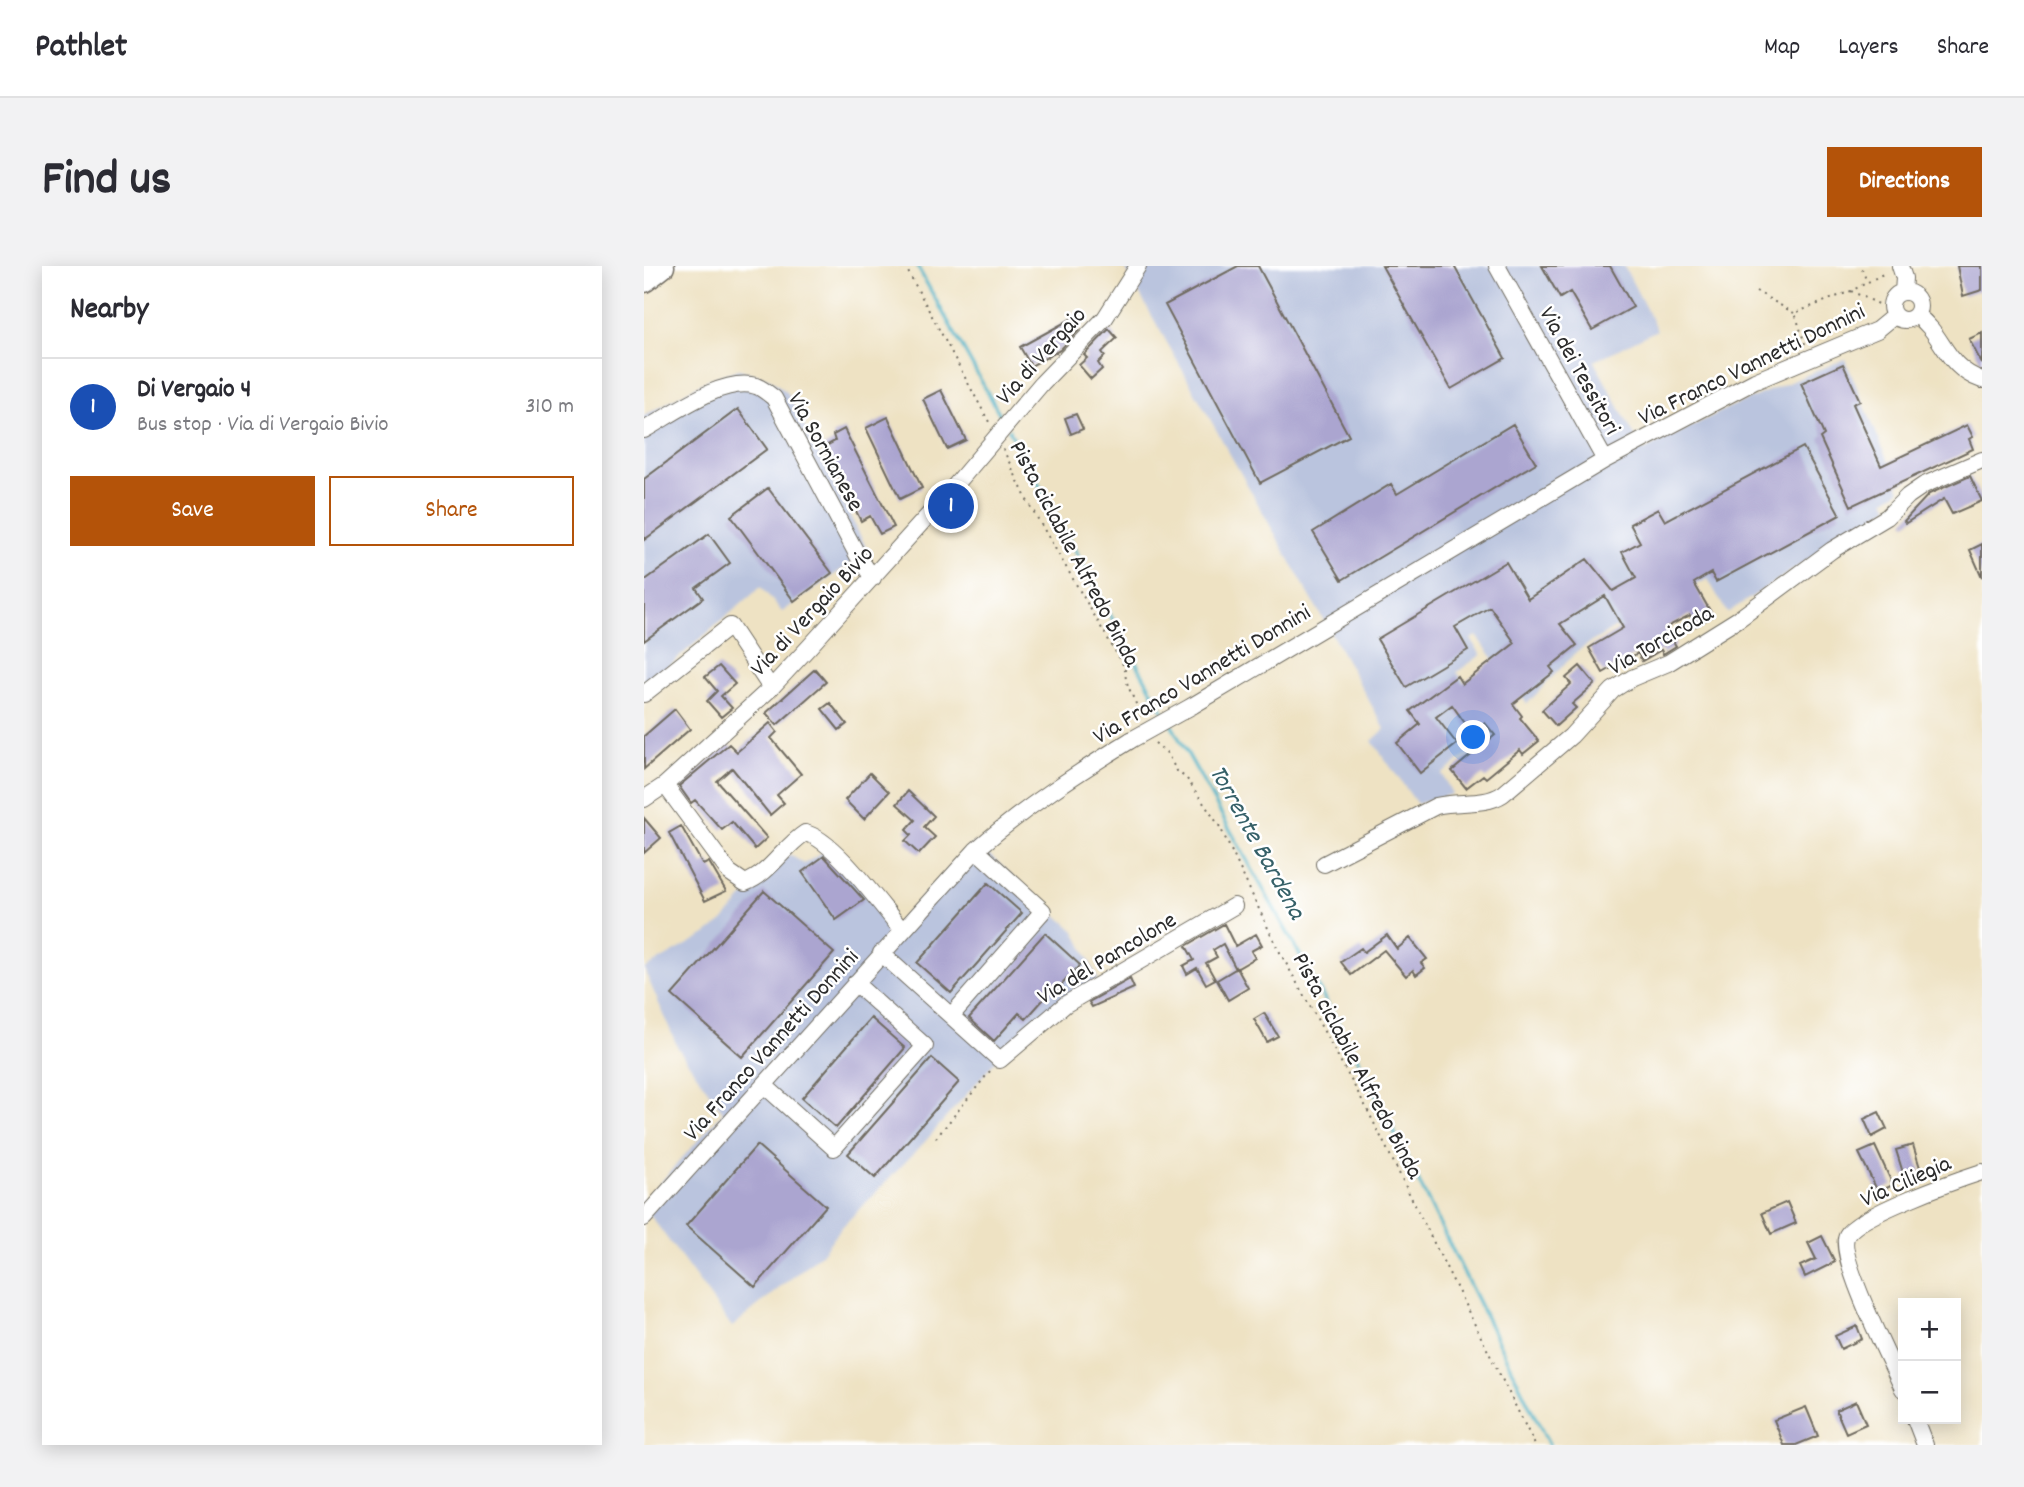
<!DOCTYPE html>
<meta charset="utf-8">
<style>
:root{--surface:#fff;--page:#f2f2f3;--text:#2b2b33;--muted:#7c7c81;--line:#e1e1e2;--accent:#b45309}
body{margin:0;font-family:Dekko,sans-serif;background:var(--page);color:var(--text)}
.controls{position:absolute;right:21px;bottom:21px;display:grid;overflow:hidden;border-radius:0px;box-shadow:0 4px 18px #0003}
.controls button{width:63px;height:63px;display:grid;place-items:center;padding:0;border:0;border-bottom:2px solid var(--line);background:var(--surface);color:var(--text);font:35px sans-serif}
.you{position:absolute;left:830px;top:472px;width:24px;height:24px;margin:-18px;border:5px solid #fff;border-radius:50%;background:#1a73e8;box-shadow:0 0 0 10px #1a73e833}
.badge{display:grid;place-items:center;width:46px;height:46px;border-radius:50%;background:var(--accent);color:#fff;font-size:23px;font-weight:700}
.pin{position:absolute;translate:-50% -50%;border:4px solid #fff;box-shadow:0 2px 7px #0006}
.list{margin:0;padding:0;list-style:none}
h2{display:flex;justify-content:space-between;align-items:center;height:91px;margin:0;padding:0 28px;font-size:30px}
h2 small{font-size:23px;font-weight:400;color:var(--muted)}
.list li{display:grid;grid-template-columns:46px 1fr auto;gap:21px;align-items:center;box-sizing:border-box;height:98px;padding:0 28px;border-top:2px solid var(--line)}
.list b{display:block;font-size:26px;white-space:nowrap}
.list p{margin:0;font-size:23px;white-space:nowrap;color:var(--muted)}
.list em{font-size:23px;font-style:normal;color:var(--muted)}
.actions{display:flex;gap:14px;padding:21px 28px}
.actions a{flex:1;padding:16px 0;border:2px solid var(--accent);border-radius:0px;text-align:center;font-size:24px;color:var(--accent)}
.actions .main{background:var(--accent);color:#fff}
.map{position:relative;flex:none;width:1338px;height:1179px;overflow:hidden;border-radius:0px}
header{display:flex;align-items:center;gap:42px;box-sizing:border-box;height:98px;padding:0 35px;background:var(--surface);border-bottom:2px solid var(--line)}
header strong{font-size:33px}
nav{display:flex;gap:38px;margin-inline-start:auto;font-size:24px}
.intro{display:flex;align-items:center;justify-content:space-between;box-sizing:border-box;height:168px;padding:0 42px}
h1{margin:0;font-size:49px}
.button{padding:18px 32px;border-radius:0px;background:var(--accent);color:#fff;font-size:24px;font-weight:700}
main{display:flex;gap:42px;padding:0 42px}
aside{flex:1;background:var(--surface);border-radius:0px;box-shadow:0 4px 18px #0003}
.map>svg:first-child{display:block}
.industrial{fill:#bac4de}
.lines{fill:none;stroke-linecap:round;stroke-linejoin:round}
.stream{stroke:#45afc3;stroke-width:3.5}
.building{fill:#aba5d0}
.minor-casing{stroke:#6f6b60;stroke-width:18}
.highway-casing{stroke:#6f6b60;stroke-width:27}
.path{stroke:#6f6b60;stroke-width:2;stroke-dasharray:2 5;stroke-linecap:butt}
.minor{stroke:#fff;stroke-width:16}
.highway{stroke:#fff;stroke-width:24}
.minor-bridge-casing{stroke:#6f6b60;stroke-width:18;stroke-linecap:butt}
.minor-bridge{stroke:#fff;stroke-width:16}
.labels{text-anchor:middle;stroke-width:5;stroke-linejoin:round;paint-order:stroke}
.street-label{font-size:24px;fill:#2b2b2b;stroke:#fff}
.water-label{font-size:26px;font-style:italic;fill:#356068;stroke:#fff}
</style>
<header>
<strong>Pathlet</strong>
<nav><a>Map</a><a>Layers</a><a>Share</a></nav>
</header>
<div class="intro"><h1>Find us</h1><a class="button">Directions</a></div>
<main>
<aside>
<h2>Nearby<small></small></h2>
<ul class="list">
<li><span class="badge" style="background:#1a4fb4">1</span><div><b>Di Vergaio 4</b><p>Bus stop · Via di Vergaio Bivio</p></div><em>310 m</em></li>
</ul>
<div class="actions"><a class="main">Save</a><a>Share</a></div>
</aside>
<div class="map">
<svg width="1338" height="1179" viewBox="0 0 1338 1179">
<rect width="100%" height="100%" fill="#fff"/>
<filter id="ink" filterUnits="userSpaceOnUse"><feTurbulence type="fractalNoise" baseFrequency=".0143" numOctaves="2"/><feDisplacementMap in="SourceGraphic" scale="14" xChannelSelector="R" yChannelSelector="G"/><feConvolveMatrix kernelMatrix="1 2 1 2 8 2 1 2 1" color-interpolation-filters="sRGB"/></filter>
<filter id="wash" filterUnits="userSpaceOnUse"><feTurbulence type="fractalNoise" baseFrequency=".00686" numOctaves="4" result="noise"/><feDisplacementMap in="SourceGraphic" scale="28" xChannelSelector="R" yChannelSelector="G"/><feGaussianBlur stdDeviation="1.57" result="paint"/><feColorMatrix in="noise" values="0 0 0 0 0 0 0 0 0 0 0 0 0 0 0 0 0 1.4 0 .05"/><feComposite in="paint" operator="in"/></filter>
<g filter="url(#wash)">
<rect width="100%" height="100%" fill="#eee2c3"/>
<path class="industrial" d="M487 0H980L1013 64 950 95 999 185 1084 142 1201 93 1256 224 1241 233 1245 241 1083 347 1064 313 1031 330 980 374 972 361 933 385 883 438 833 370 827 373 837 389 813 406 856 465 798 508 808 528 773 538 728 475 741 463 482 4Z
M95 103 126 113 143 126 224 285 138 346 117 321 0 421V150L65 113Z
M331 576 431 665 454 713 361 784 279 878 197 962 178 987 88 1061 0 941V935L79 846 34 782 0 703 62 668 79 655 104 626H110L145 588 160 598 185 582 250 659Z"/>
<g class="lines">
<path class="stream" d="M273 0 359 154
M365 164 521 449
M527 458 714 793 905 1179"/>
</g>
<g id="blocks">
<path class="building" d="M594 0H614L705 170 616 217 521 39Z
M738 0H810L861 92 807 123Z
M898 0H966L989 41 948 64 926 26 916 32Z
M1313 0H1338V24L1319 30Z
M429 52 435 64 416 84 387 100 376 81Z
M465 63 473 72 458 86 461 90 454 97 458 103 447 113 435 99 443 92 440 89Z
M1338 67V98L1325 73Z
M1199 98 1216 135 1209 138 1237 200 1323 159 1329 171 1325 173 1329 183 1207 240 1176 172 1180 169 1157 117Z
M297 124 322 174 303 183 279 133Z
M94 143 123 183 0 274V213Z
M432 148 439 163 427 168 421 152Z
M244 151 278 222 256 233 222 162Z
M869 158 892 197 698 314 669 266 747 218 753 228Z
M200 163 250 261 236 268 226 250 217 255 180 181 191 175 189 169Z
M1159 181 1196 249 1072 316 1067 307 1050 317 1069 350 1052 360 1046 349 1021 362 1032 380 1019 388 1017 384 998 395 994 387 959 407 945 382 979 362 961 330 916 358 933 379 906 401 910 406 869 438 878 450 876 452 895 475 879 488 876 484 842 512 839 509 822 522 808 505 851 469 841 457 828 467 808 439 792 451 813 478 776 507 753 477 776 458 766 445 813 410 818 418 871 377 846 341 811 361 824 384 762 421 733 373 862 296 884 333 943 293 969 325 992 312 978 286 996 276 986 258 1014 243 1021 255Z
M1326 210 1338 235 1308 248 1300 233 1262 257 1260 255 1285 228Z
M124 222 188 307 150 335 87 250Z
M65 268 86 297 52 322 59 332 0 375V315Z
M1338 278V311L1326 284Z
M75 400 91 418 77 430 88 442 77 451 63 435 73 425 61 411Z
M936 400 951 418 928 438 932 442 912 460 898 444 927 418 922 412Z
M171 403 182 416 133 459 122 447Z
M186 437 203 458 195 464 178 443Z
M31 443 46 463 0 503V470Z
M126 457 133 466 127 472 157 508 133 529 140 537 126 549 88 502 73 515 123 572 111 583 88 556 78 564 51 534 47 537 35 520 85 478 93 486Z
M226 507 245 526 220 553 201 534Z
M264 525 290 550 280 561 291 571 275 588 261 575 267 569 262 564 271 554 253 538Z
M0 552 17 572 0 587Z
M37 560 59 599 65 596 82 625 61 635 25 567Z
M180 590 220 634 192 654 158 606Z
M344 617 378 647 307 727 273 697Z
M120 625 190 687 98 791 28 729Z
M580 658 591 680 612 668 618 679 607 685 611 692 592 703 579 678 569 684 573 691 562 697 571 713 562 718 553 702 543 708 539 700 550 694 542 680Z
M401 667 436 699 410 727 407 725 382 753 375 747 350 775 325 752Z
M743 669 753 683 766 672 783 693 777 697 781 702 772 709 769 704 762 710 740 684 707 709 697 696 717 682 720 686Z
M593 702 604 722 584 734 573 714Z
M486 713 490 722 448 741 445 736Z
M620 747 634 770 623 776 610 753Z
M227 752 261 782 192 862 158 832Z
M288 792 315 816 231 912 204 888Z
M1235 846 1243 863 1228 871 1220 853Z
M113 879 182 940 111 1021 42 960Z
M1269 879 1277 905 1260 910 1252 884Z
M1231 880 1249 919 1234 926 1215 887Z
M1143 936 1152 957 1127 968 1118 947Z
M1178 970 1191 996 1161 1011 1156 1000 1172 993 1164 977Z
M1213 1060 1218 1073 1197 1083 1191 1070Z
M1212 1135 1222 1158 1202 1167 1192 1144Z
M1162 1141 1174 1170 1152 1179H1140L1130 1154Z"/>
</g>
</g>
<g filter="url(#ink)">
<use href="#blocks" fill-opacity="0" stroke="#6f6b60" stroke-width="2"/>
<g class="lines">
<g class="minor-casing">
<path id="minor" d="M853 0 961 194
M1256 0 1260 12 1259 26
M1247 40a14 14 0 1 1 28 0a14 14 0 1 1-28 0Z
M1272 49C1301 69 1299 100 1338 114
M0 164C29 148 79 110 112 120 118 122 125 128 130 132L215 292 229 312
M0 428 86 360 127 422
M548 440 961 194 1111 115 1233 64 1250 50
M21 519 85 606 101 617C126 608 139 581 161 567 189 572 238 641 258 664
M0 533 21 519 127 422 166 380 309 222 398 117 461 52 494 0
M680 598 792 540C815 534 839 541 859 528L927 470 969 424 988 412 1024 397 1096 352 1188 284 1243 251 1264 230 1280 219 1338 194
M237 687 356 794 422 738 590 640
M307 750 399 645 332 584
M120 819 190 882 281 780 211 717
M0 952 332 584C381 541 432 508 487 474
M1259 1123C1248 1098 1192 989 1203 969 1214 949 1313 914 1338 906
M1271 1153 1281 1179"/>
</g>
<g class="highway-casing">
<path id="highway" d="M0 14 18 0"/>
</g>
<path class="path" d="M261 0 345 156
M1218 3 1223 16
M1112 25 1150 47
M1207 25 1239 40
M1161 78 1151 47 1207 25 1241 7
M359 183 384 236 481 402C480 418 492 435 497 450
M511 477 522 486 533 505 543 513 576 561 633 681 722 841 891 1179
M292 872 346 805"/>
<use href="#minor" class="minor"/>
<use href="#highway" class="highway"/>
<g class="minor-bridge-casing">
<path id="minor-bridge" d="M487 474 548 440"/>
</g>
<use href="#minor-bridge" class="minor-bridge"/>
</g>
</g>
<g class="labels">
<g class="street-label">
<text transform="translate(396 89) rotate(-48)" y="8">Via di Vergaio</text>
<text transform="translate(1107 97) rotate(-26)" y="8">Via Franco Vannetti Donnini</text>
<text transform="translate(937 104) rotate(61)" y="8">Via dei Tessitori</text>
<text transform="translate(183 185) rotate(61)" y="8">Via Sornianese</text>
<text transform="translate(432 287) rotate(62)" y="8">Pista ciclabile Alfredo Binda</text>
<text transform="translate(167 344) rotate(-47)" y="8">Via di Vergaio Bivio</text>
<text transform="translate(1016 373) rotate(-30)" y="8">Via Torcicoda</text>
<text transform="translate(557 407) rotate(-31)" y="8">Via Franco Vannetti Donnini</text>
<text transform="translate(462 691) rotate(-31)" y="8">Via del Pancolone</text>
<text transform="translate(126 778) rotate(-48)" y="8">Via Franco Vannetti Donnini</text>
<text transform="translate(715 799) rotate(62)" y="8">Pista ciclabile Alfredo Binda</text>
<text transform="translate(1261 914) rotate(-24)" y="8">Via Ciliegia</text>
</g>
<g class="water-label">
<text transform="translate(615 575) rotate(61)" y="9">Torrente Bardena</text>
</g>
</g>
</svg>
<div class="controls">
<button>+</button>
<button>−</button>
</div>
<div class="you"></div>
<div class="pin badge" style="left:307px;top:240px;background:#1a4fb4">1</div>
</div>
</main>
